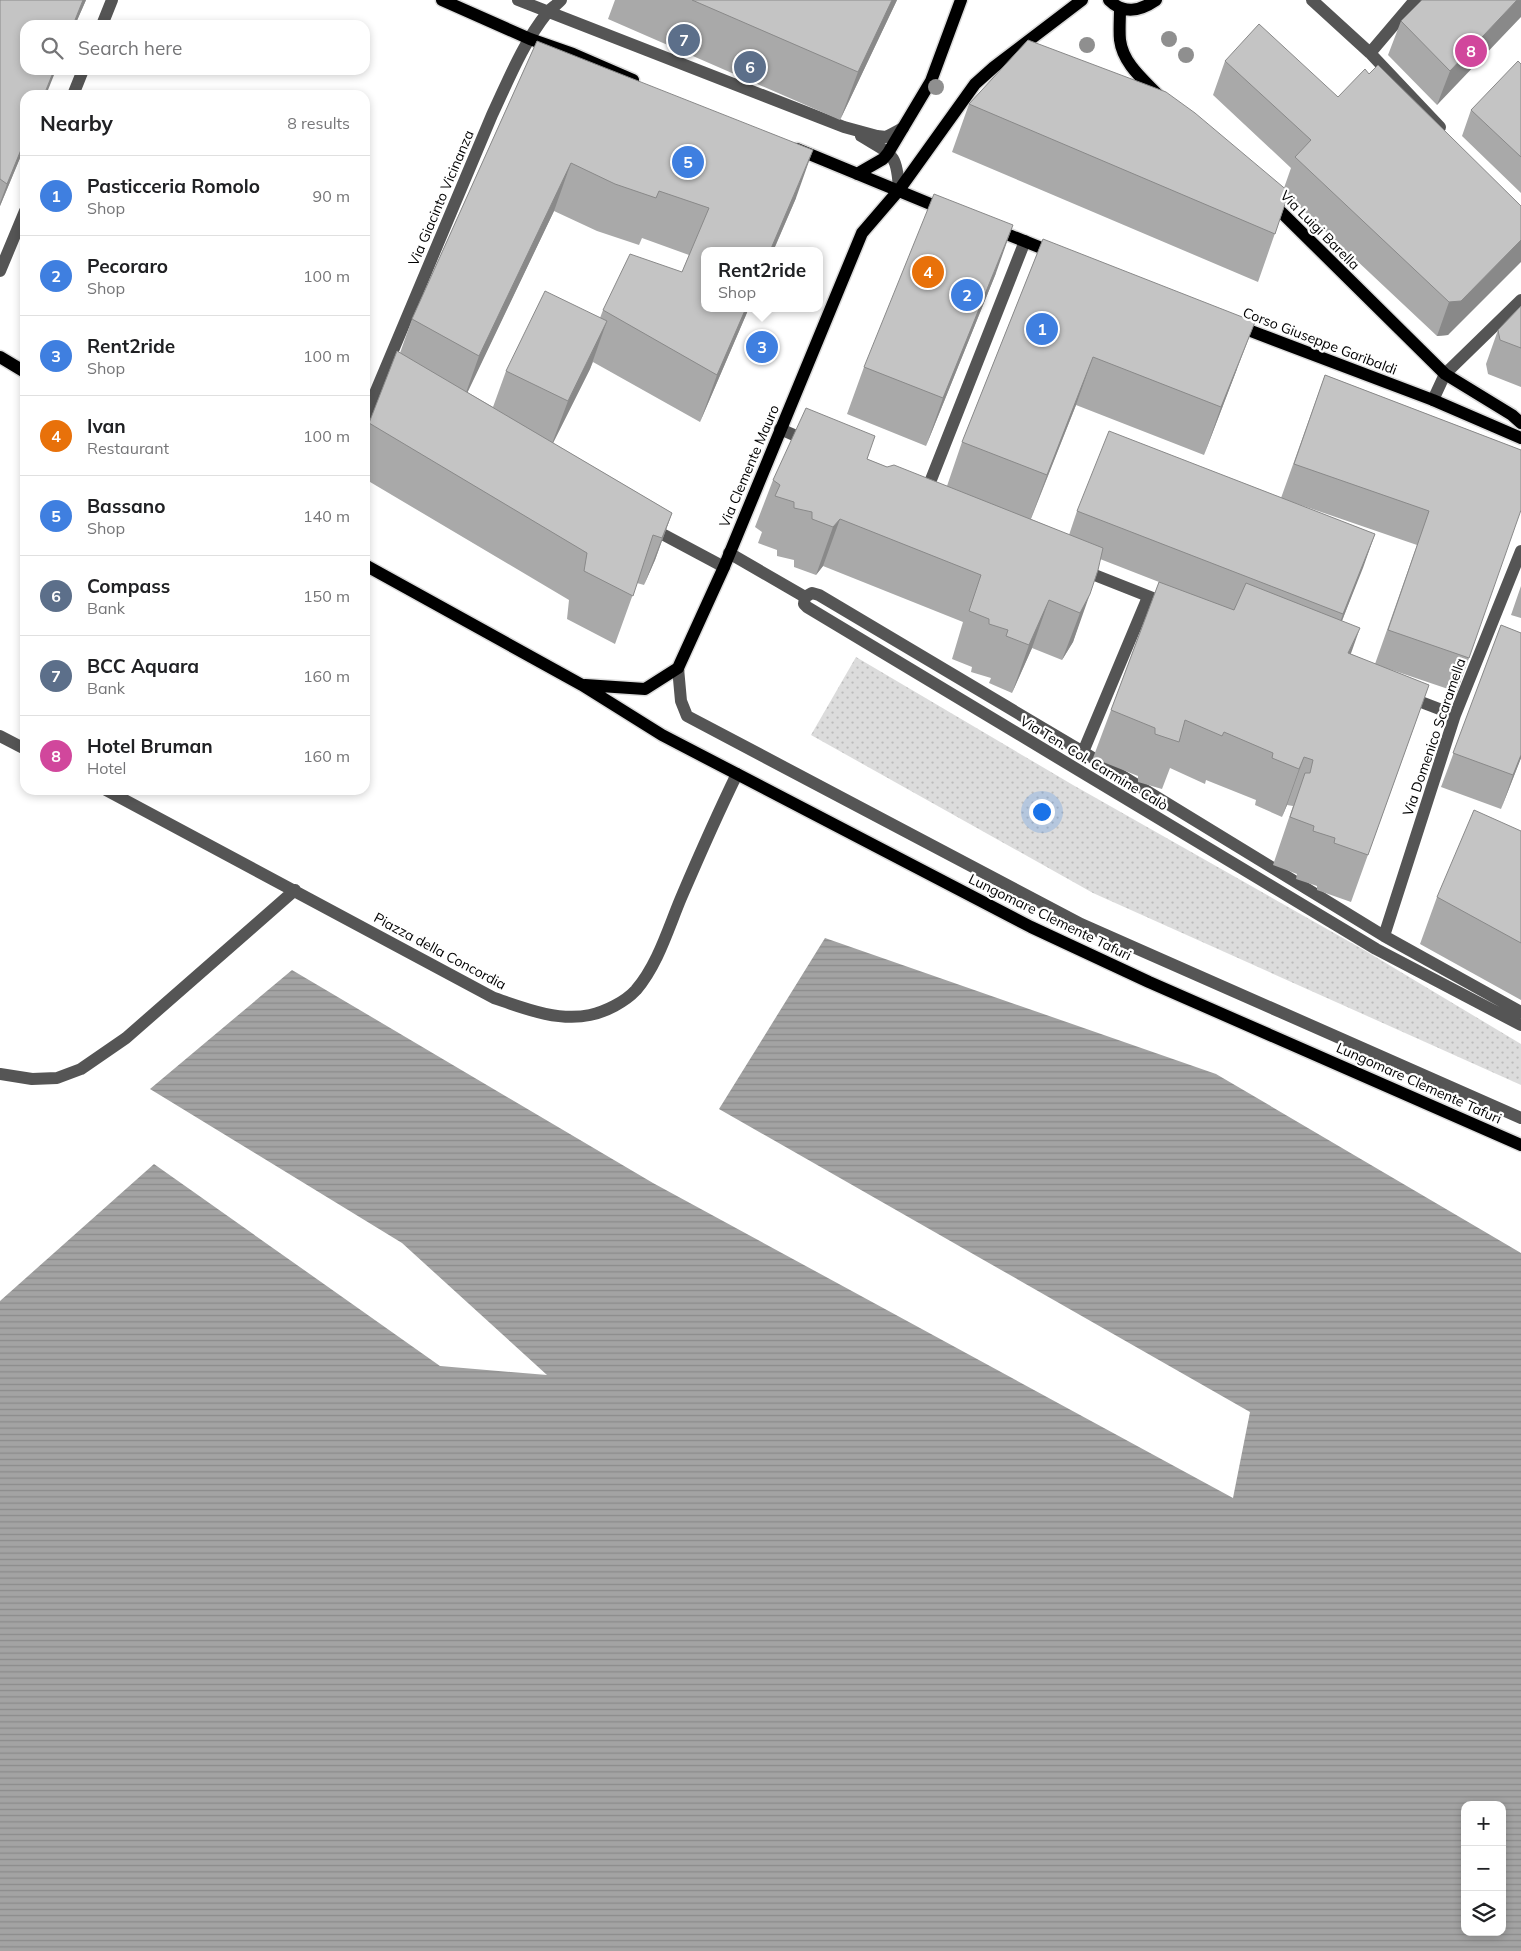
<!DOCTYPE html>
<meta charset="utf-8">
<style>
:root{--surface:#fff;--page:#f6f6f6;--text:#202124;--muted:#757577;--line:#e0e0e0;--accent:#000}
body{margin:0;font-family:Mulish,sans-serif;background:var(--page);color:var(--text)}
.controls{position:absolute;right:15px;bottom:15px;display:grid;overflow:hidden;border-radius:10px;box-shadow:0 2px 8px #0003}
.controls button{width:45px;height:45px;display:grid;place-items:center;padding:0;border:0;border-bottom:1px solid var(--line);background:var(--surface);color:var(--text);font:25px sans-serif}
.you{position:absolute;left:1041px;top:811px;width:18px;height:18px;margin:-12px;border:4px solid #fff;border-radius:50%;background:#1a73e8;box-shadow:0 0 0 8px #1a73e833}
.badge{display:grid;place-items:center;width:32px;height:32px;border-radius:50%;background:var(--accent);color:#fff;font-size:16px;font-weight:700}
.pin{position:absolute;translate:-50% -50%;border:2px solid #fff;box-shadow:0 1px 5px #0006}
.popup{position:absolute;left:701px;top:247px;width:122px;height:65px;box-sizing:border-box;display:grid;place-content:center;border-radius:10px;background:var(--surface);filter:drop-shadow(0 1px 4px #0005);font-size:16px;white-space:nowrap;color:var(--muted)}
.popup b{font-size:19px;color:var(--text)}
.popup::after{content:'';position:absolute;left:50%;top:100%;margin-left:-10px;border:10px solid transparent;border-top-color:var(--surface)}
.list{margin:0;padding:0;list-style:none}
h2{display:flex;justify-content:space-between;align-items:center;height:65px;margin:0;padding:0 20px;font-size:21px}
h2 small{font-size:16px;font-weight:400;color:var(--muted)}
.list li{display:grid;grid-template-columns:32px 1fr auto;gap:15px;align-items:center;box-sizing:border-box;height:80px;padding:0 20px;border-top:1px solid var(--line)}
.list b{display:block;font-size:19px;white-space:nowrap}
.list p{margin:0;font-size:16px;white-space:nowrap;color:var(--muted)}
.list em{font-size:16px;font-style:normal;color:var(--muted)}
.icon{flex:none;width:28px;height:28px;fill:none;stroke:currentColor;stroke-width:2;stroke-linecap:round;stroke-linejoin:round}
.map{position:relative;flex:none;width:1521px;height:1951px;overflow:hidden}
.search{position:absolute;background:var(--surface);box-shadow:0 2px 8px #0003;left:20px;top:20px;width:350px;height:55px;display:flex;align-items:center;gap:12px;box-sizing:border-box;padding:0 18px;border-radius:15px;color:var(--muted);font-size:19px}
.panel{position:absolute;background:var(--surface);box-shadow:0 2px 8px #0003;left:20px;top:90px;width:350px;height:705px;border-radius:15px}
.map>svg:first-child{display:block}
.grass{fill:url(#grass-dots)}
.water{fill:url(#water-rules);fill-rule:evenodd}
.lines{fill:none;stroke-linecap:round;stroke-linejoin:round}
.major-casing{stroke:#dbdbdb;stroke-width:15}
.minor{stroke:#555;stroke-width:12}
.major{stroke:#000;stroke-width:12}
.tree{fill:#8f8f8f}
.wall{fill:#a9a9a9;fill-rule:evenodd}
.shaded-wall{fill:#898989}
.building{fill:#c4c4c4;stroke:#898989}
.labels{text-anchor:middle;stroke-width:4.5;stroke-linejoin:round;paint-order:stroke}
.street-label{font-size:14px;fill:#000;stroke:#fff}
</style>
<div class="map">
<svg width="1521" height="1951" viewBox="0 0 1521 1951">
<defs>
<pattern id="grass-dots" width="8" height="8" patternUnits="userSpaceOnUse" patternTransform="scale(1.25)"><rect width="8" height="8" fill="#dcdcdc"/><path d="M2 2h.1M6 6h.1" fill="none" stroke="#bbb" stroke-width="1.8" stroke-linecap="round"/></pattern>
<pattern id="water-rules" width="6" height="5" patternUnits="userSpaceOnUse" patternTransform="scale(1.25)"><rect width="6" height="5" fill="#a3a3a3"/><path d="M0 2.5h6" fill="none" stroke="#8b8b8b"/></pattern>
</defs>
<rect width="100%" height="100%" fill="#fff"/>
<path class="grass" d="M856 657 1073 785 1364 950 1521 1044V1085L1093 893 811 735Z"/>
<path class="water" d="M825 938 1216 1074 1521 1253V1951H0V1301L154 1164 440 1366 547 1375 402 1243 150 1089 292 970 653 1183 1233 1498 1250 1412 719 1109ZM1465 1805H1502V1932H1465Z"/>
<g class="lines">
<g class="major-casing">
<path id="major" d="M442 0 530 39 573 54 633 80
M1109 0C1124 15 1140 11 1156 0
M1120 9C1120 19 1119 30 1120 40 1123 64 1144 80 1160 97
M797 149 945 210
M857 174 883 159 888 153 931 81 961 0
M1271 202 1445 374 1512 415 1521 423
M994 229 1054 253
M1235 325 1433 400 1521 438
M0 357 25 372
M365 565 582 685 662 735 1031 927 1149 982 1521 1145
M585 685 645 689 678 668 724 567 862 233 899 190 975 84 994 67 1082 0"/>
</g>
<path class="minor" d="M518 0 844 127 877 136 886 137 903 128
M1312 0 1370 53 1440 127
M102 25 112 0
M1370 53 1415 0
M73 95 83 70
M861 136C892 155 897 152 899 190
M0 271 25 211
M1433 400 1445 374 1521 300
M365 417 492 115C508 81 523 43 547 13 551 8 557 5 561 0
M780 429 808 441
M925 495 1025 241
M651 528 724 567
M729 553 805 597
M1082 570 1168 604
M805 597 804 604 807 607 1376 949 1521 1025
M805 597 812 593 819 595 1083 752 1384 936 1521 1012
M678 668 681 701 687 716 1081 924 1521 1118
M1408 697 1455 715
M0 736 25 749
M1083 752 1148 597
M106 790 494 998C523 1008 558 1022 590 1015 605 1012 625 1002 636 990 658 964 668 929 681 898 699 856 717 815 737 774
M1384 936 1455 715 1521 551
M0 1074 32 1079 57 1078 81 1069 126 1038 295 890"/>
<use href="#major" class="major"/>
</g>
<g class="tree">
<circle cx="1169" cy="39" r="8"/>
<circle cx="1087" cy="45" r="8"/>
<circle cx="1186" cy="55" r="8"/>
<circle cx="936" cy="87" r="8"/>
</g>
<path class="wall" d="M0 0H86L75 25H25V146L0 206Z
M615 0H897L840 120 608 19Z
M1521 0 1437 105 1388 55 1401 21Z
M537 41 796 198 700 422 593 362 590 369 553 443 672 513 655 560 644 585 637 583 615 644 567 619 569 600 365 479V434L397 351 400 353 412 319ZM554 211 597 231 639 245 642 238 689 255 682 272 603 310 600 318 506 371 493 407 467 392Z
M1225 61 1338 97 1369 74 1521 206 1448 335 1437 336 1288 196 1258 282 952 152 969 104 1284 188 1291 168 1213 95Z
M1521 64V193L1462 136 1471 110Z
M1043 239 1237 369 1204 455 1076 405 1031 519 1069 535 1077 511 1281 498 1325 375 1521 450 1469 658 1457 692 1386 668 1429 685 1351 902 1317 890V886L1296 879 1297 874 1273 865 1293 806 1287 805 1282 817 1255 805 1256 800 1206 780 1205 784 1170 768 1162 789 1138 782V776L1093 758 1159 582 1100 559 1073 642 1062 660 1032 648 1012 693 989 683 991 678 971 672 972 667 952 659 963 622 823 566 816 575 794 567V560L777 556V550L758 543 762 532 755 527 773 480 867 459 887 467 947 486 962 442ZM1292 502 1417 545 1375 664 1351 654 1342 621 1375 534Z
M996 273 926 446 847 414 864 367Z
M1521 306V387L1488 374 1486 364 1498 330Z
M1521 586V618L1511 615Z
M1501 625 1521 633V758L1501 809 1441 787Z
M1521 831V1000L1420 944 1437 897Z"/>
<path class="shaded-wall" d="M83 0H86L75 25H73Z
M892 0H897L840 120 858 72Z
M1517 0H1521V17L1437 105 1450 71Z
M54 70H56L46 95H44Z
M25 140V146L0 206V203L7 184Z
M813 150 796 198 773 251H770Z
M571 163 554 211 462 404 479 356Z
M1013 225 996 273 926 446 943 398Z
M1521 240V262L1448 335 1437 336 1449 302Z
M746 308H749L700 422 717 375Z
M607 321 590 369 550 449 568 401Z
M1255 322 1237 369 1204 455 1221 407Z
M1093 357 1076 405 1029 523 1047 475Z
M672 513 655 560 644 585 662 538Z
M840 519 823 566 816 575 833 527Z
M1375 534 1363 568 1331 648 1343 614Z
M1090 594 1073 642 1062 660 1080 613Z
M1049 600 1032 648 1012 693 1029 645Z
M1360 628 1343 676 1348 653Z
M1521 755V758L1501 809 1513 775Z
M1304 757 1287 805 1282 817 1299 769Z"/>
<path class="building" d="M0 0H83L73 25H25V70H54L44 95H25V140L7 184 0 179Z
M692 0H892L858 72Z
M1422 0H1517L1450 71 1401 21Z
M1259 24 1338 97 1365 69 1369 74 1378 65 1521 206V240L1461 301 1449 302 1295 157 1311 140 1225 61Z
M1028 40 1166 92 1195 113 1289 192 1275 234 969 104Z
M537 41 813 150 770 251H704V308H746L717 375 603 310 630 254 682 272 709 208 659 191 656 198 615 184 571 163 479 356 412 319Z
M1518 61 1521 64V157L1471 110Z
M934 194 1013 225 943 398 864 367Z
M1043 239 1255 322 1221 407 1093 357 1047 475 962 442Z
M545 291 607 321 568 401 506 371Z
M1521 306V348L1500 340 1498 330Z
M397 351 672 513 662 538 653 535 633 596 584 571 587 553 369 423Z
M1325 375 1521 450V510L1469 658 1388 630 1429 511 1294 464Z
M806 408 875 436 867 459 887 467 894 465 1103 548 1098 570 1090 594 1080 613 1049 600 1029 645 1006 636 1008 630 989 624V619L969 611 981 575 840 519 833 527 812 519V512L794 508V502L775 496 780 485 773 480Z
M1109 431 1375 534 1343 614 1077 511Z
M1159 582 1234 610 1246 583 1360 628 1348 653 1429 685 1368 855 1334 843 1335 838 1313 831 1314 826 1290 817 1305 773H1310L1313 760 1304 757 1299 769 1272 758 1273 753 1224 732 1222 736 1185 720 1179 742 1155 734V728L1111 710Z
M1501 625 1521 633V755L1513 775 1453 753Z
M1474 810 1521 831V943L1437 897Z"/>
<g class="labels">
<g class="street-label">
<text transform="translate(441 198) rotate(-67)" y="5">Via Giacinto Vicinanza</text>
<text transform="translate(1320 230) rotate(45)" y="5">Via Luigi Barella</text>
<text transform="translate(1320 341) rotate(21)" y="5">Corso Giuseppe Garibaldi</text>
<text transform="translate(749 466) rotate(-67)" y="5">Via Clemente Mauro</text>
<text transform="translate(1434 737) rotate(-71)" y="5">Via Domenico Scaramella</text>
<text transform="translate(1094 763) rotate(31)" y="5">Via Ten. Col. Carmine Calò</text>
<text transform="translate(1050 917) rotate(26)" y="5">Lungomare Clemente Tafuri</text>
<text transform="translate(440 951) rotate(28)" y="5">Piazza della Concordia</text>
<text transform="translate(1419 1083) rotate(24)" y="5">Lungomare Clemente Tafuri</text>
</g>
</g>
</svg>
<div class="controls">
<button>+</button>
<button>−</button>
<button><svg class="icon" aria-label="layers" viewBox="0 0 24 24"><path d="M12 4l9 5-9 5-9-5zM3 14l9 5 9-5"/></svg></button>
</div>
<div class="you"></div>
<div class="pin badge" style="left:1042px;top:329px;background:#3f7fe0">1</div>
<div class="pin badge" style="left:967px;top:295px;background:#3f7fe0">2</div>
<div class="pin badge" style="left:762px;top:347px;background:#3f7fe0">3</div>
<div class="popup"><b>Rent2ride</b>Shop</div>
<div class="pin badge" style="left:928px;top:272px;background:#e8710a">4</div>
<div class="pin badge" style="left:688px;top:162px;background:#3f7fe0">5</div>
<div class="pin badge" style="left:750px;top:67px;background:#5c6f8a">6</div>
<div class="pin badge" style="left:684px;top:40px;background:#5c6f8a">7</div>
<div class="pin badge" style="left:1471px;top:51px;background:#d1479c">8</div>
<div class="search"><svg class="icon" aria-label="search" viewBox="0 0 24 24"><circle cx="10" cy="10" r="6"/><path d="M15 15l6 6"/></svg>Search here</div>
<section class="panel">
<h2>Nearby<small>8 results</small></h2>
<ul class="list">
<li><span class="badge" style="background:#3f7fe0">1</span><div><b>Pasticceria Romolo</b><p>Shop</p></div><em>90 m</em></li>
<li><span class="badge" style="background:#3f7fe0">2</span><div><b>Pecoraro</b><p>Shop</p></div><em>100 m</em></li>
<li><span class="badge" style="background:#3f7fe0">3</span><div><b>Rent2ride</b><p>Shop</p></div><em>100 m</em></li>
<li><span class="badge" style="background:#e8710a">4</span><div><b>Ivan</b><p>Restaurant</p></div><em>100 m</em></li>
<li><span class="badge" style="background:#3f7fe0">5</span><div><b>Bassano</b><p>Shop</p></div><em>140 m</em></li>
<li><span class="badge" style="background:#5c6f8a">6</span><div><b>Compass</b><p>Bank</p></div><em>150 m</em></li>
<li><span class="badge" style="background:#5c6f8a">7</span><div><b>BCC Aquara</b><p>Bank</p></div><em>160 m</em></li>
<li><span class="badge" style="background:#d1479c">8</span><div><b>Hotel Bruman</b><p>Hotel</p></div><em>160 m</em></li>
</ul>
</section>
</div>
